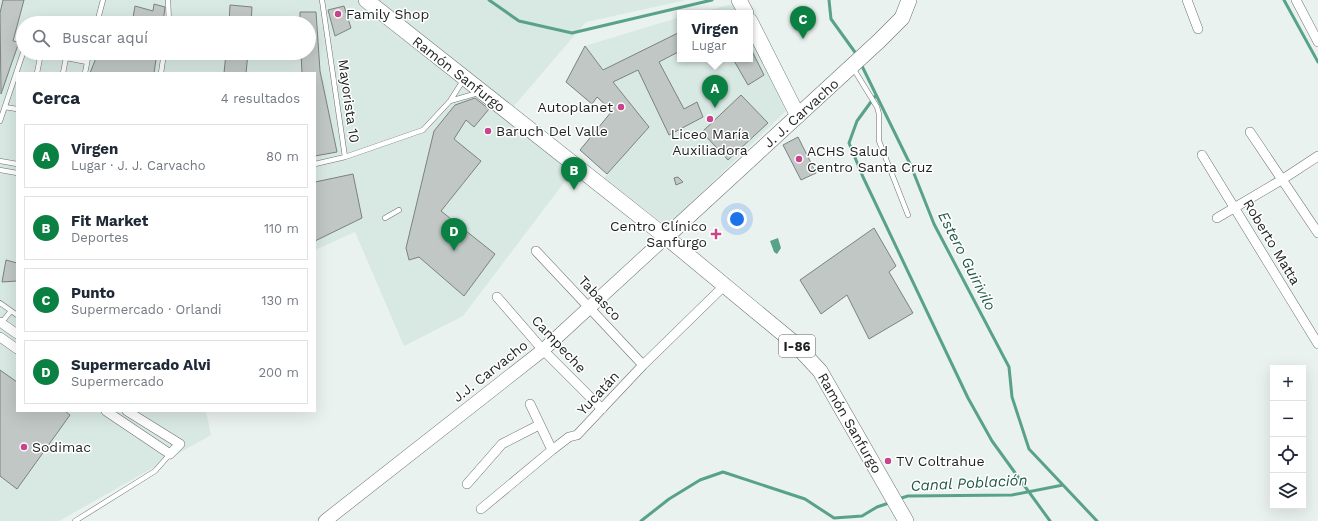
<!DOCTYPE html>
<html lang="es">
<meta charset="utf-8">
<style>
:root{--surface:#fff;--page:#f2f2f3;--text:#1f2937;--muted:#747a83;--line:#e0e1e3;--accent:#0b8043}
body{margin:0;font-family:"Work Sans",sans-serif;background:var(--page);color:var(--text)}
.controls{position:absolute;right:12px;bottom:12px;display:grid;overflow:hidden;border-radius:0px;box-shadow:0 4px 16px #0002}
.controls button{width:36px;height:36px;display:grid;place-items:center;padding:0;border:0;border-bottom:1px solid var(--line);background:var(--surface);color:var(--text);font:20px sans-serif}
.you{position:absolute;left:737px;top:219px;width:14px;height:14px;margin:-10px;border:3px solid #fff;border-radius:50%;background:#1a73e8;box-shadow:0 0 0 6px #1a73e833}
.badge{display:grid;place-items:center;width:26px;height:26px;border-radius:50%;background:var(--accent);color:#fff;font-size:13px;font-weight:700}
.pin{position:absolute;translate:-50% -33px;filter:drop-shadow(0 1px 2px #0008)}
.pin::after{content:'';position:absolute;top:21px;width:14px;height:12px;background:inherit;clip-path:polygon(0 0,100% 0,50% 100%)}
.popup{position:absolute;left:677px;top:10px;width:76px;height:52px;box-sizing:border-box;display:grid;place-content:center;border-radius:0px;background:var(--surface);filter:drop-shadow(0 1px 3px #0005);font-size:13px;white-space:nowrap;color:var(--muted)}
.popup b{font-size:15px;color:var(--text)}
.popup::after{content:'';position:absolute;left:50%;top:100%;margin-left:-8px;border:8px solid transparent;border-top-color:var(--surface)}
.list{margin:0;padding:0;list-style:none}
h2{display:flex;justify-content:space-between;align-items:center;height:52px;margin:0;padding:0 16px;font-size:17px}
h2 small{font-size:13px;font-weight:400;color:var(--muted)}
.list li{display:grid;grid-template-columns:26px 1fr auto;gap:12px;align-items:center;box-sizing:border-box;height:64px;margin:0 8px 8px;padding:0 8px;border:1px solid var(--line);border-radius:0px}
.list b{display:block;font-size:15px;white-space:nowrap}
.list p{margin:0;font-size:13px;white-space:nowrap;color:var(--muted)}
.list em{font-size:13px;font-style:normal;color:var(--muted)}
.icon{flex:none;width:22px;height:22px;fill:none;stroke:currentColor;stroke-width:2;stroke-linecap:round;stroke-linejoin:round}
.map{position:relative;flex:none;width:1318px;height:521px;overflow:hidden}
.search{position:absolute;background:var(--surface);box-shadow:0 4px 16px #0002;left:16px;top:16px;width:300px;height:44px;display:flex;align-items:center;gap:10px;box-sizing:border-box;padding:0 14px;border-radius:22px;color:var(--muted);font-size:15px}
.panel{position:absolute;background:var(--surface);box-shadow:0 4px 16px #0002;left:16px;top:72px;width:300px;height:340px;border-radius:0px}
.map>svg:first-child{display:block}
.built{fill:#d8e8e2;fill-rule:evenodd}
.water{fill:#59a28a}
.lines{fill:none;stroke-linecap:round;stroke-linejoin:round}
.stream{stroke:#59a28a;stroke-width:3}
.building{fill:#c0c7c4;stroke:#7b827f}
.service-casing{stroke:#6c7370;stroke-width:5.5}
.minor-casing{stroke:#6c7370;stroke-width:10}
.secondary-casing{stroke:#6c7370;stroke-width:14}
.primary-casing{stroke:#6c7370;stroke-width:16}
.service{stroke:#fff;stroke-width:4.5}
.minor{stroke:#fff;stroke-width:9}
.secondary{stroke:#fff;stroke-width:13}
.primary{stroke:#fff;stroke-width:15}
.poi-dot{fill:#c7458b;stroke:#fff;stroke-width:1.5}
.labels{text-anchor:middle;stroke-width:3;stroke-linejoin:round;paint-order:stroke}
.shield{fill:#fff;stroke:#626464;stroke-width:1}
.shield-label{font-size:13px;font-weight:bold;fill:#1f2221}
.poi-label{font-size:14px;fill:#1f2221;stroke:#fff;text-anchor:start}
.street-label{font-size:14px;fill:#1f2221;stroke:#fff}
.water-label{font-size:15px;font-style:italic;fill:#1e5948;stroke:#fff}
</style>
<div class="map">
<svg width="1318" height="521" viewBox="0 0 1318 521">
<rect width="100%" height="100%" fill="#eaf2ef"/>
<path class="built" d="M0 0H686L586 22 514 106 581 160 463 316 404 346 355 232 315 250V73H17V411H206L211 435 59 521H0ZM23 23H309V53H23Z
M733 4 738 13H697Z
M680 17V59H750V38L786 111 667 226 604 178 649 127 585 46Z"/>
<path class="water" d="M778 238 781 248 777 254 774 252 770 241Z"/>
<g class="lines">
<path class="stream" d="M489 0 519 21 572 33 712 0
M829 0 831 19 857 55
M1284 0 1318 62
M861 64 911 166 934 224 1009 367 1012 397 1029 449 1097 521
M876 95 857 121 849 143 863 177 968 398 992 441 1050 521
M898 499 908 496 1012 495 1063 485
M641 521 669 499 700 480 723 472 805 499 834 518 862 516 877 507 889 503"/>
</g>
<path class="building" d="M3 0H24L13 41 19 42 1 94 0 13Z
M154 4 165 7 163 23H132L135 6 153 11Z
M230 5 252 7 251 23H229Z
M344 6 351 28 335 36 328 10Z
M300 12H316L320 71 337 152 315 156V73H302L301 53H309V23H300Z
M680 32V51L659 62 684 109 697 102 703 117 669 135 638 70 613 82 649 127 607 174 580 150 612 111 597 97 592 104 566 82 585 46 603 70Z
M750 47 764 75 748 85 733 59H750Z
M98 53H157L154 73H90Z
M226 53H248L246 73H224Z
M741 95 768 123 728 160 702 132Z
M475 98 489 109 474 127 466 120 454 139 481 161 441 211 495 254 464 296 419 257 409 260 406 248 434 131 455 105Z
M798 137 816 173 801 180 783 145Z
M353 174 362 218 315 241V182Z
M678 177 683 182 676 185 674 178Z
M874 228 896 266 889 272 913 313 869 339 847 295 821 314 800 280Z
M6 260 17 263V281L2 282Z
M0 370 17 382V411H65L70 415 17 489 0 476Z"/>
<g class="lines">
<g class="service-casing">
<path id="service" d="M168 0 169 23
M322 0 345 157 423 130 450 101 478 93
M97 23 103 0
M853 68 877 107 879 114V141L908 215
M37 73 41 53 87 62
M63 73 66 58
M85 73 89 53
M161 73 164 53
M450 101 464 79
M5 107 17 109
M0 121 23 53
M0 161 17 164
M315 164 345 157
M0 170 17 173
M385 218 399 210
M0 303 17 315
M1 323 11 311
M75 521 155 471 170 454"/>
</g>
<g class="minor-casing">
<path id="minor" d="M1187 0 1198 29
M1296 0 1318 42
M1250 132 1318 233
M1202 155 1318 344
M1217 218 1283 179 1318 156
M536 251 643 365
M497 297 543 350 602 409
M0 322 17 334
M0 337 17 349
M530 404 552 450
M106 411 170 454 180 444 127 411
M467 484 502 444 539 425
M481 509 552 450 569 437 577 435 643 365 725 285"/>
</g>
<g class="secondary-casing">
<path id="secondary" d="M325 521 543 350 666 237"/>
</g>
<g class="primary-casing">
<path id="primary" d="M366 0 666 237 793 342 820 371 906 521
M739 0 746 13
M750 21 798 116
M666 237 879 41 902 18 909 0"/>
</g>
<use href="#service" class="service"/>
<use href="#minor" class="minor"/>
<use href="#secondary" class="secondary"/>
<use href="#primary" class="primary"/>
</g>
<g class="poi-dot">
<circle cx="338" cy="14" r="4"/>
<circle cx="621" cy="107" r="4"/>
<circle cx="710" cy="119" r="4"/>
<circle cx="488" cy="131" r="4"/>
<circle cx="799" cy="159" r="4"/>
<path d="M714 228h4v4h4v4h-4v4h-4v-4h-4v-4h4z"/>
<circle cx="24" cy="447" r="4"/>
<circle cx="888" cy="461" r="4"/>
</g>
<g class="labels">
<rect class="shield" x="779" y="335" width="36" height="22" rx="3"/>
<g class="shield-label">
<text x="797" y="351">I-86</text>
</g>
<g class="poi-label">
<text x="346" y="19">Family Shop</text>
<text x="613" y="112" text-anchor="end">Autoplanet</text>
<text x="496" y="136">Baruch Del Valle</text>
<text x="710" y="139" text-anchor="middle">Liceo María<tspan x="710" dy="16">Auxiliadora</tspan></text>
<text x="807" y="156">ACHS Salud<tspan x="807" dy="16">Centro Santa Cruz</tspan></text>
<text x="707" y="231" text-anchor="end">Centro Clínico<tspan x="707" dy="16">Sanfurgo</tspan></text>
<text x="32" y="452">Sodimac</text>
<text x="896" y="466">TV Coltrahue</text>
</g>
<g class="street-label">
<text transform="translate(459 74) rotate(38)" y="5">Ramón Sanfurgo</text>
<text transform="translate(349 101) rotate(82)" y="5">Mayorista 10</text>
<text transform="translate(801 113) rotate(-42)" y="5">J. J. Carvacho</text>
<text transform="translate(1272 242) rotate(59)" y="5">Roberto Matta</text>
<text transform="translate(600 298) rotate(47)" y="5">Tabasco</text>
<text transform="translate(559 344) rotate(47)" y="5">Campeche</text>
<text transform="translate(490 371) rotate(-38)" y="5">J.J. Carvacho</text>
<text transform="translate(598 393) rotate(-47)" y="5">Yucatán</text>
<text transform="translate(850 423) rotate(60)" y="5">Ramón Sanfurgo</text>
</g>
<g class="water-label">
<text transform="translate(967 261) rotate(63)" y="5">Estero Guirivilo</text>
<text transform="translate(969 483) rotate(-3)" y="5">Canal Población</text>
</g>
</g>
</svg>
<div class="controls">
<button>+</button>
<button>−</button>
<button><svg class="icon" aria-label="locate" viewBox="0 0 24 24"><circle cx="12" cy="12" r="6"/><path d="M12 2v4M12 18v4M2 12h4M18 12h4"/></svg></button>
<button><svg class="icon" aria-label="layers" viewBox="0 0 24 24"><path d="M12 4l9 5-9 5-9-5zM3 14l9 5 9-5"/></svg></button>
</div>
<div class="you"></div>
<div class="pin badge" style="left:715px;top:108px">A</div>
<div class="popup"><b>Virgen</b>Lugar</div>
<div class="pin badge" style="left:574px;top:190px">B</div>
<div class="pin badge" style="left:803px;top:39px">C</div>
<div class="pin badge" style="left:454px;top:251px">D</div>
<div class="search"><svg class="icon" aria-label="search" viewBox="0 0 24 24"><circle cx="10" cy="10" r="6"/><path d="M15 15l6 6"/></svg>Buscar aquí</div>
<section class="panel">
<h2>Cerca<small>4 resultados</small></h2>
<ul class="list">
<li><span class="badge">A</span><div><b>Virgen</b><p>Lugar · J. J. Carvacho</p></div><em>80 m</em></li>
<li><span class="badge">B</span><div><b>Fit Market</b><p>Deportes</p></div><em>110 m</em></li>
<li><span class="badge">C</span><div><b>Punto</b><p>Supermercado · Orlandi</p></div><em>130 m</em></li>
<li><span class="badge">D</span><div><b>Supermercado Alvi</b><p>Supermercado</p></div><em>200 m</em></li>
</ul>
</section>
</div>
